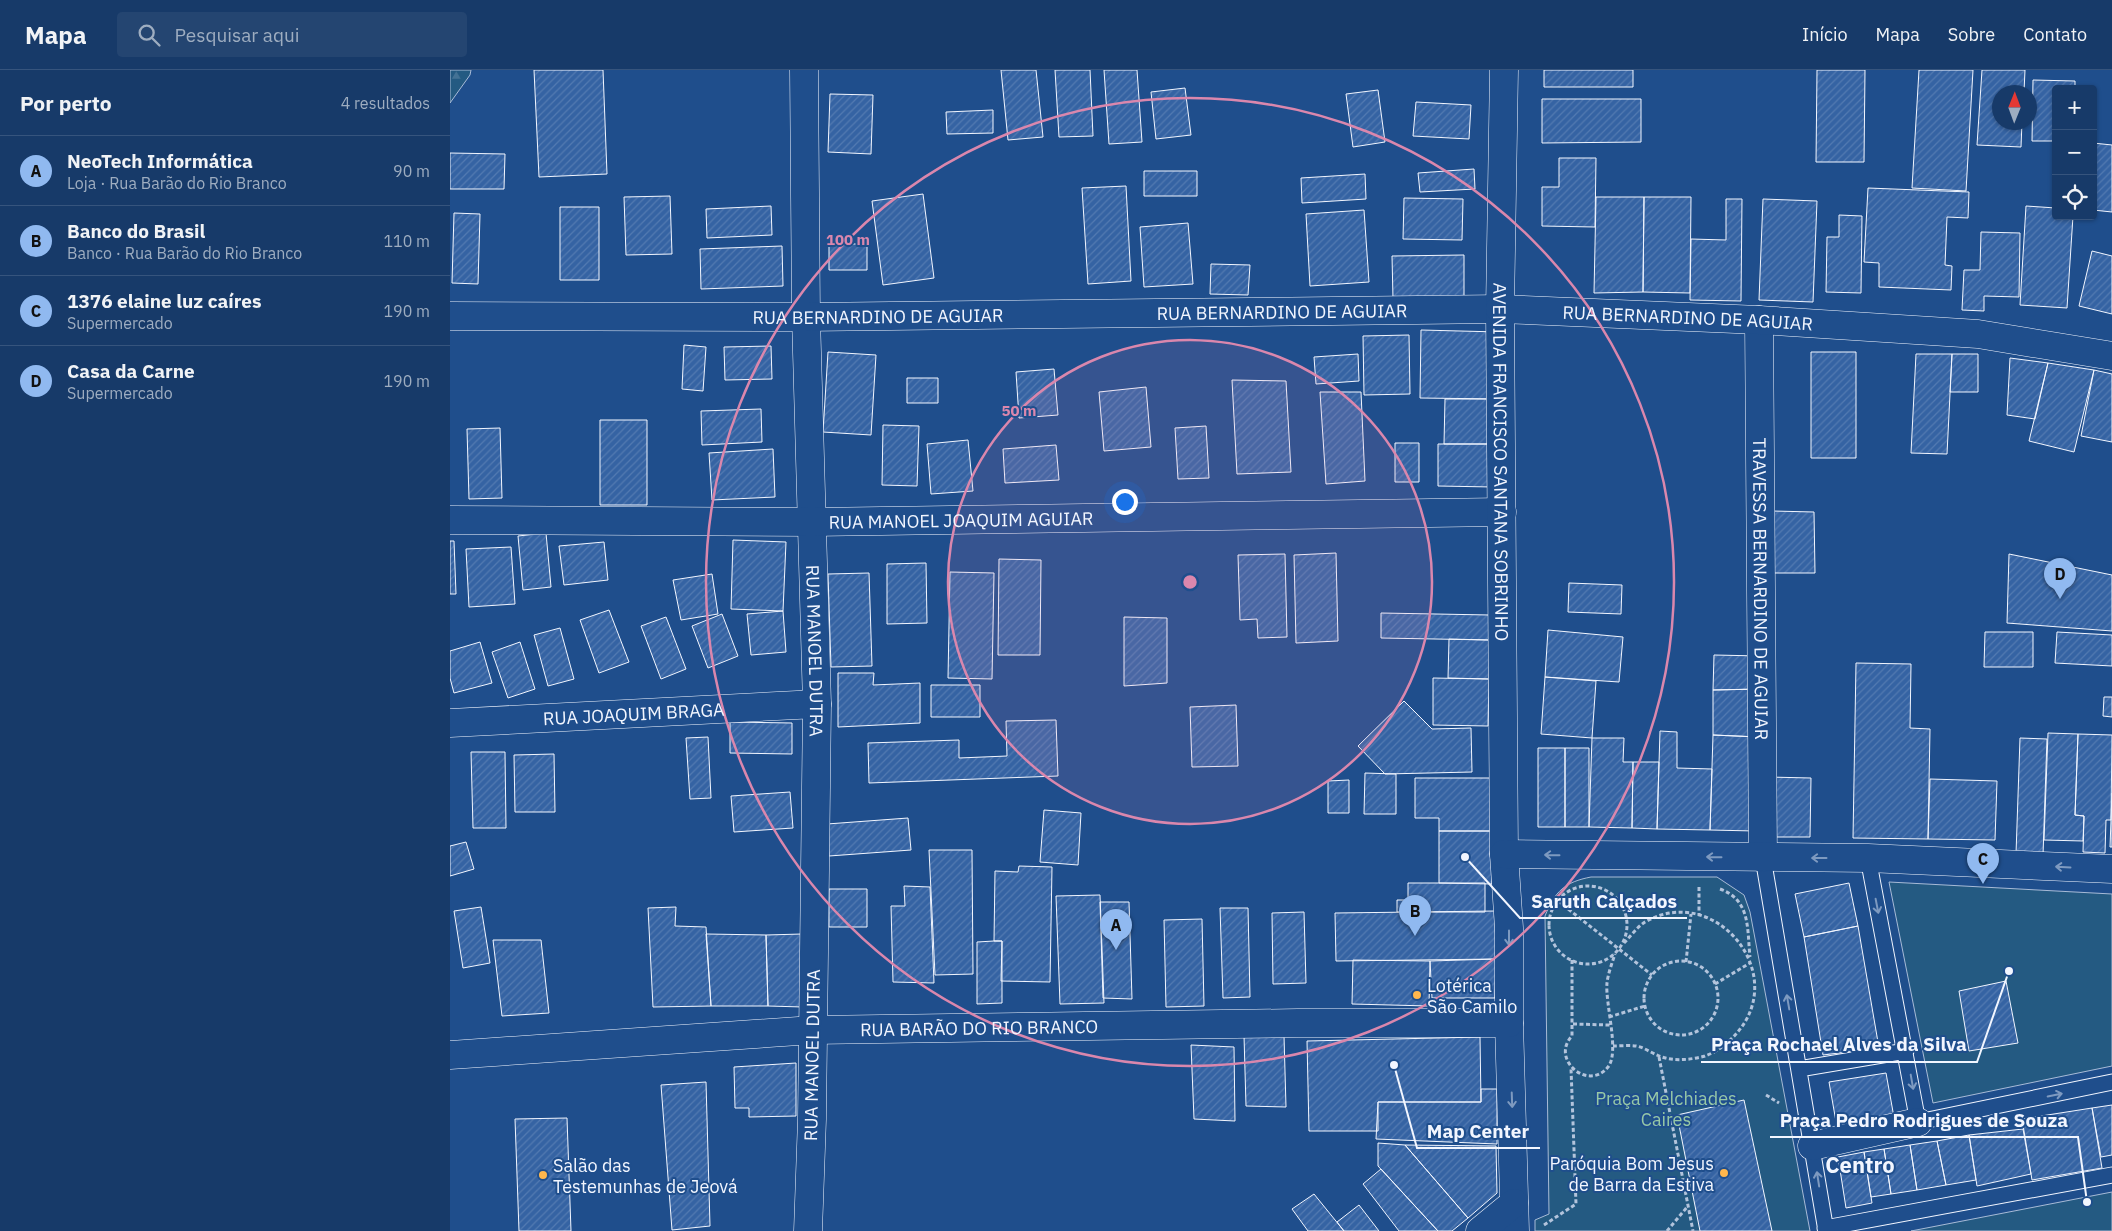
<!DOCTYPE html>
<html lang="pt">
<head>
<meta charset="utf-8">
<style>
	body { margin:0; font-family:"IBM Plex Sans",sans-serif; background:#244571; color:#f1f3f6 }
	.controls { position:absolute; right:15px; top:15px; display:grid; overflow:hidden; border-radius:5px; box-shadow:0 1px 4px #0004 }
	.controls button { width:45px; height:45px; display:grid; place-items:center; padding:0; border:0; border-bottom:1px solid #36547d; background:#173a69; color:#f1f3f6; font:25px sans-serif }
	.compass { position:absolute; left:1542px; top:15px; width:45px; height:45px; border-radius:50%; background:#173a69; box-shadow:0 1px 4px #0004; rotate:1deg }
	.you { position:absolute; left:674px; top:431px; width:18px; height:18px; margin:-12px; border:4px solid #fff; border-radius:50%; background:#1a73e8; box-shadow:0 0 0 8px #1a73e833 }
	.badge { display:grid; place-items:center; width:32px; height:32px; border-radius:50%; background:#90b9f0; color:#111; font-size:16px; font-weight:700 }
	.pin { position:absolute; translate:-50% -41px; filter:drop-shadow(0 1px 2px #0008) }
	.pin::after { content:''; position:absolute; top:26px; width:18px; height:15px; background:inherit; clip-path:polygon(0 0,100% 0,50% 100%) }
	.list { margin:0; padding:0; list-style:none }
	h2 { display:flex; justify-content:space-between; align-items:center; height:65px; margin:0; padding:0 20px; font-size:21px }
	h2 small { font-size:16px; font-weight:400; color:#9eadc0 }
	.list li { display:grid; grid-template-columns:32px 1fr auto; gap:15px; align-items:center; box-sizing:border-box; height:70px; padding:0 20px; border-top:1px solid #36547d }
	.list b { display:block; font-size:19px; white-space:nowrap }
	.list p { margin:0; font-size:16px; white-space:nowrap; color:#9eadc0 }
	.list em { font-size:16px; font-style:normal; color:#9eadc0 }
	.icon { flex:none; width:28px; height:28px; fill:none; stroke:currentColor; stroke-width:2; stroke-linecap:round; stroke-linejoin:round }
	.map { position:relative; flex:none; width:1662px; height:1161px; overflow:hidden }
	header { display:flex; align-items:center; gap:30px; box-sizing:border-box; height:70px; padding:0 25px; background:#173a69; border-bottom:1px solid #36547d }
	header strong { font-size:24px }
	nav { display:flex; gap:28px; margin-inline-start:auto; font-size:18px }
	.search { width:350px; height:45px; background:#244571; display:flex; align-items:center; gap:12px; box-sizing:border-box; padding:0 18px; border-radius:5px; color:#9eadc0; font-size:19px }
	main { display:flex }
	aside { flex:1; background:#173a69 }
	.map>svg:first-child { display:block }
	.forest { fill:url(#forest-firs); stroke:#a8bbd7 }
	.green { fill:#245a82; stroke:#a8bbd7 }
	.building { fill:url(#building-hatch); stroke:#f2f6ff }
	.lines { fill:none; stroke-linecap:round; stroke-linejoin:round }
	.lane-casing { stroke:#f2f6ff; stroke-width:17 }
	.street-casing { stroke:#f2f6ff; stroke-width:29 }
	.secondary-casing { stroke:#f2f6ff; stroke-width:29 }
	.path { stroke:#b3c4dc; stroke-width:3; stroke-dasharray:4 2.5; stroke-linecap:butt }
	.lane { stroke:#1f4e8c; stroke-width:15 }
	.street { stroke:#1f4e8c; stroke-width:28 }
	.secondary { stroke:#1f4e8c; stroke-width:28 }
	.oneway { stroke:#7e9ac0 }
	.ring { fill:none; stroke:#da87ad; stroke-width:2.5 }
	.poi-dot { fill:#ffb74d; stroke:#1f4e8c; stroke-width:2 }
	.labels { text-anchor:middle; dominant-baseline:central; stroke-width:4; stroke-linejoin:round; paint-order:stroke }
	.street-label { font-size:18px; fill:#f2f6ff; stroke:#1f4e8c }
	.poi-label { font-size:18px; fill:#f2f6ff; stroke:#1f4e8c; text-anchor:start }
	.park-label { font-size:18px; fill:#97c8a6; stroke:#1f4e8c }
	.district-label { font-size:22px; font-weight:bold; fill:#f2f6ff; stroke:#1f4e8c }
	.centre { fill:#da87ad; stroke:#1f4e8c; stroke-width:2.5 }
	.ring-label { font-size:15px; text-anchor:middle; font-weight:bold; fill:#da87ad; stroke:#1f4e8c; stroke-width:4; stroke-linejoin:round; paint-order:stroke }
	.leader { fill:none; stroke:#f2f6ff; stroke-width:2 }
	.callout-dot { fill:#f2f6ff; stroke:#1f4e8c; stroke-width:2 }
	.callout-label { font-size:19px; text-anchor:middle; font-weight:bold; fill:#f2f6ff; stroke:#1f4e8c; stroke-width:4; stroke-linejoin:round; paint-order:stroke }
</style>
</head>
<body>
<header>
<strong>Mapa</strong>
<div class="search"><svg class="icon" aria-label="search" viewBox="0 0 24 24"><circle cx="10" cy="10" r="6"/><path d="M15 15l6 6"/></svg>Pesquisar aqui</div>
<nav><a>Início</a><a>Mapa</a><a>Sobre</a><a>Contato</a></nav>
</header>
<main>
<aside>
<h2>Por perto<small>4 resultados</small></h2>
<ul class="list">
<li><span class="badge">A</span><div><b>NeoTech Informática</b><p>Loja · Rua Barão do Rio Branco</p></div><em>90 m</em></li>
<li><span class="badge">B</span><div><b>Banco do Brasil</b><p>Banco · Rua Barão do Rio Branco</p></div><em>110 m</em></li>
<li><span class="badge">C</span><div><b>1376 elaine luz caíres</b><p>Supermercado</p></div><em>190 m</em></li>
<li><span class="badge">D</span><div><b>Casa da Carne</b><p>Supermercado</p></div><em>190 m</em></li>
</ul>
</aside>
<div class="map">
<svg width="1662" height="1161" viewBox="0 0 1662 1161">
	<defs>
		<pattern id="forest-firs" width="22" height="20" patternUnits="userSpaceOnUse" patternTransform="scale(1.25)"><rect width="22" height="20" fill="#245a82"/><path d="M5 1l3.5 6h-7zM16 11l3.5 6h-7z" fill="#447295"/></pattern>
		<pattern id="building-hatch" width="6" height="6" patternUnits="userSpaceOnUse" patternTransform="scale(1.25)"><rect width="6" height="6" fill="#3563a3"/><path d="M-1 1l2-2M0 6l6-6M5 7l2-2" fill="none" stroke="#537ab1"/></pattern>
	</defs>
	<rect width="100%" height="100%" fill="#1f4e8c"/>
	<path class="forest" d="M0,0H21L20,5L0,33Z"/>
	<path class="green" d="M1141,807H1267L1294,825L1300,842L1360,1161H1085V1150L1099,1144L1095,846C1105,821 1115,812 1141,807Z
		M1439,812L1662,824V996L1483,1033Z
		M1662,1122V1161H1461Z"/>
	<path class="building" d="M84,0H153L157,104L89,107Z
		M551,0H586L593,67L558,70Z
		M605,0H640L643,66L609,67Z
		M654,0H687L692,72L659,74Z
		M1094,0H1183V17H1094Z
		M1367,0H1415L1414,92H1366Z
		M1469,0H1523L1516,121L1462,118Z
		M1532,0H1575L1574,22H1550V52H1572L1571,77L1527,75Z
		M1583,10L1625,11V19H1606V71H1582Z
		M735,18L741,65L706,69L701,22Z
		M928,20L935,72L903,77L896,24Z
		M380,24L423,25L421,84L378,82Z
		M1092,29H1191V72L1092,73Z
		M966,32L1021,35L1019,69L963,66Z
		M543,40V63L497,64L496,42Z
		M1643,73L1662,75V142L1643,140Z
		M0,83L55,84L54,119H0Z
		M1109,88H1146L1145,157L1092,156V117H1109Z
		M1024,99L1025,119L970,122L968,103Z
		M694,101H747V126H694Z
		M915,104L916,129L852,133L851,108Z
		M676,116L681,211L638,214L632,118Z
		M1418,118L1519,122L1518,148L1497,147L1495,195L1502,196L1501,220L1429,217V193L1414,192Z
		M473,124L484,208L433,215L422,131Z
		M220,126L222,184L176,185L174,127Z
		M1146,127H1194L1193,222L1144,223Z
		M1194,127H1241L1240,223L1193,222Z
		M954,128L1013,129L1012,170L953,169Z
		M1276,129H1292L1291,231L1240,230L1241,169L1276,170Z
		M1313,129L1367,131L1363,232L1309,230Z
		M321,136L322,165L257,168L256,139Z
		M1576,136L1606,138V146H1623L1617,238L1570,235Z
		M110,137H149V210H110Z
		M914,140L919,212L860,216L856,144Z
		M4,143L30,144L28,214L2,213Z
		M1389,145L1412,146L1411,223L1376,222L1377,167H1389Z
		M738,153L743,214L694,217L690,157Z
		M1531,162L1570,163L1569,227L1534,226V241L1512,240L1514,200H1530Z
		M379,174H417V200H379Z
		M332,176L333,216L251,219L250,179Z
		M1642,181L1662,186V244L1629,236Z
		M1014,185V228L943,229L942,186Z
		M761,194L800,195L798,225L760,224Z
		M971,260L1049,262L1048,329L970,328Z
		M959,265L960,324L914,325L913,266Z
		M234,275L256,277L253,321L232,319Z
		M321,276L322,309L275,310L274,277Z
		M378,282L426,285L421,365L373,362Z
		M1361,282H1406V388H1361Z
		M908,284L909,311L866,314L864,287Z
		M1466,284H1502L1497,384L1461,383Z
		M1502,284H1528V322H1500Z
		M1560,288L1598,293L1585,349L1557,345Z
		M1598,293L1644,300L1624,382L1579,371Z
		M604,299L608,345L569,348L566,302Z
		M1644,300L1662,304V372L1631,366Z
		M457,308H488V333H457Z
		M782,310L836,311L841,402L787,404Z
		M696,317L701,377L654,381L649,322Z
		M870,322H911L915,411L876,414Z
		M995,329H1044L1043,374H994Z
		M311,339L312,372L252,375L251,341Z
		M150,350H197V435H150Z
		M433,355L469,356L467,416L432,415Z
		M756,356L759,408L728,409L725,358Z
		M50,358L52,428L19,429L17,359Z
		M518,370L523,421L481,424L477,374Z
		M945,373H969V412H945Z
		M988,374H1043V417L988,416Z
		M606,375L609,410L555,413L553,379Z
		M323,379L325,427L262,430L259,383Z
		M1322,441L1364,442L1365,503H1322Z
		M96,463L101,517L73,520L68,466Z
		M283,470L336,472L333,541L281,539Z
		M0,471H4L6,524H0Z
		M154,472L158,510L114,515L109,476Z
		M61,477L65,534L19,537L16,479Z
		M886,483L888,571L846,573L844,485Z
		M835,484L837,567L808,568L807,549L790,550L788,485Z
		M1559,484L1662,505V561L1557,553Z
		M549,489L591,490L590,585H548Z
		M476,493L477,553L437,554V494Z
		M500,502L544,503L542,609L498,608Z
		M419,503L422,596L381,597L378,504Z
		M262,504L268,544L231,550L223,510Z
		M1119,513L1172,515L1171,544L1118,542Z
		M159,540L179,592L149,603L130,550Z
		M333,541L336,582L301,585L297,544Z
		M931,543L1040,545L1039,570L931,568Z
		M272,544L288,586L258,598L242,556Z
		M216,547L236,599L211,609L191,556Z
		M674,547L717,548V613L674,616Z
		M110,558L124,609L98,616L84,565Z
		M1098,560L1173,567L1169,612L1095,607Z
		M1535,562H1583V597H1534Z
		M1607,562L1662,565V596L1605,593Z
		M999,569L1039,570V609L998,608Z
		M30,572L42,613L4,623L0,608V581Z
		M70,572L85,619L58,628L42,582Z
		M1264,585L1310,586V619L1263,620Z
		M1406,593L1461,594L1460,658L1480,659L1478,769L1403,768Z
		M388,603H424L423,615L470,613V653L388,657Z
		M1095,607L1146,611L1142,668L1091,664Z
		M983,608L1039,609L1038,656L983,655Z
		M481,615H530V647H481Z
		M1310,619L1309,667L1263,665V620Z
		M1654,627H1662V647L1653,646Z
		M954,631L982,659L1021,658L1022,702L935,704L908,676Z
		M786,635L788,696L742,697L740,637Z
		M606,650L608,706L419,713L418,673L509,670V688L557,686L556,651Z
		M280,652L342,653V684L280,683Z
		M1210,661L1227,662V698L1262,699L1260,760L1207,759Z
		M1598,663L1628,664L1625,745L1634,746L1633,771L1594,770Z
		M1628,664L1662,665L1661,750H1656L1655,783L1633,782L1634,746L1625,745Z
		M1263,665L1309,667L1305,761L1260,760Z
		M258,667L261,728L240,729L236,668Z
		M1142,668H1174L1173,692H1183L1182,758L1139,757Z
		M1570,668L1597,669L1593,785L1566,784Z
		M1088,678H1115V757H1088Z
		M1115,678H1139V757H1115Z
		M21,682H55L56,758H23Z
		M104,684L105,742H65L64,685Z
		M1183,692H1209L1207,759L1182,758Z
		M915,703L946,704V744H914Z
		M1317,707L1361,708L1360,767H1315Z
		M965,708H1041V761H989V748H965Z
		M1480,709L1547,711L1545,770L1478,769Z
		M899,710V743H878V711Z
		M340,722L343,758L284,762L281,726Z
		M1662,723V777H1660Z
		M594,740L631,743L628,795L590,792Z
		M458,748L461,780L379,786L377,754Z
		M989,761H1041L1042,814L989,813Z
		M16,772L24,799L0,806V776Z
		M479,780H522L523,904L485,905Z
		M569,796L602,797L600,912L551,911L552,871H544L545,801L568,802Z
		M958,813H1035V842H947V830H958Z
		M1399,813L1408,856L1354,867L1345,824Z
		M454,816L480,817L484,913L443,912L441,836H455Z
		M379,819H417V857H379Z
		M650,825L654,933L610,934L606,826Z
		M650,832H679L682,929L653,928Z
		M31,837L40,893L13,898L4,841Z
		M226,837L225,856L256,857L261,936L203,937L198,838Z
		M770,838H798L800,927L773,928Z
		M1045,841L1046,889L886,891L885,843Z
		M854,842L856,913L823,914L822,843Z
		M752,849L754,936L716,937L714,850Z
		M1408,856L1429,978L1373,985L1354,867Z
		M256,864L316,865L318,936H261Z
		M352,864L353,937L318,936L316,865Z
		M43,870H91L99,943L52,946Z
		M544,871H552V933L527,934V872Z
		M1046,889L1045,928H982L980,891Z
		M903,890L980,891L979,936L902,934Z
		M1556,911L1568,973L1519,981L1509,921Z
		M794,966H834L836,1037L796,1036Z
		M1030,967L1031,1032H928V1061H859L857,971Z
		M741,975L784,977L785,1051L744,1049Z
		M346,993V1046L299,1047V1038H285L284,997Z
		M1436,1003L1445,1053L1388,1063L1379,1012Z
		M256,1012L260,1156L222,1160L211,1015Z
		M1031,1019H1047V1074L926,1069L928,1032H1031Z
		M1294,1030L1322,1161H1250L1227,1045Z
		M1662,1035V1085L1651,1087L1642,1038Z
		M1642,1038L1652,1098L1582,1110L1572,1049Z
		M117,1048L121,1161H69L65,1049Z
		M1573,1059L1581,1104L1527,1116L1519,1065Z
		M1519,1065L1526,1110L1496,1115L1487,1071Z
		M1487,1071L1496,1115L1467,1120L1460,1075Z
		M928,1073L955,1075L1018,1148L1002,1161H988L928,1096Z
		M955,1075L1046,1076L1047,1123L1018,1148Z
		M1460,1075L1467,1120L1441,1124L1434,1079Z
		M1434,1079L1441,1124L1421,1127L1414,1082Z
		M1414,1082L1422,1133L1396,1138L1388,1087Z
		M931,1099L988,1161H949L913,1114Z
		M864,1124L894,1161H858L842,1139Z
		M909,1135L929,1161H894L887,1152Z"/>
	<g class="lines">
		<defs>
			<path id="lane" d="M1313,788L1376,1161
				M1418,788L1468,1052L1662,1012
				M1349,999L1456,981
				M1375,1158L1662,1105"/>
			<g id="street">
				<path id="s1" d="M354,0L356,247L367,634L362,1049L358,1161"/>
				<path id="s2" d="M0,246L356,247L1050,239"/>
				<path id="s3" d="M1309,250L1313,788"/>
				<path id="s4" d="M0,450L363,452L1052,442"/>
				<path id="s5" d="M0,653L367,634"/>
				<path d="M1362,1076L1468,1052"/>
			</g>
			<g id="secondary">
				<path id="s6" d="M1054,0L1050,239L1054,784L1059,858V953L1065,1161"/>
				<path id="s7" d="M1050,239L1309,250L1528,264L1662,286"/>
				<path d="M1054,784L1418,788L1662,799"/>
				<path id="s8" d="M0,985L363,960L848,953H1059"/>
				<path d="M1030,1161L1064,1133"/>
			</g>
		</defs>
		<use href="#lane" class="lane-casing"/>
		<use href="#street" class="street-casing"/>
		<use href="#secondary" class="secondary-casing"/>
		<path class="path" d="M1099 855a39 39 0 1 1 78 0a39 39 0 1 1-78 0Z
			M1249,817V846
			M1270,819C1301,830 1297,859 1300,887
			M1108,831L1202,905
			M1122,890V966C1100,989 1138,1022 1158,997C1170,982 1155,934 1157,913C1158,904 1162,893 1165,884
			M1194 928a37 37 0 1 1 74 0a37 37 0 1 1-74 0Z
			M1236,892L1241,844
			M1265,914L1300,893
			M1159,947L1195,936
			M1123,954L1160,955
			M1163,976C1170,976 1179,975 1186,976C1193,977 1200,982 1207,985C1221,992 1240,990 1255,986C1267,982 1278,973 1286,964C1341,903 1264,812 1195,852C1187,857 1180,867 1173,874
			M1209,987L1243,1161
			M1316,1025L1329,1033
			M1094,1155L1126,1134L1121,998
			M1217,1161L1238,1136"/>
		<use href="#lane" class="lane"/>
		<use href="#street" class="street"/>
		<use href="#secondary" class="secondary"/>
	</g>
	<defs><path id="oneway-shaft" d="M-6 0H5M1.5-3L5.5 0L1.5 3" fill="none" stroke-width="1.6" stroke-linecap="round" stroke-linejoin="round" transform="scale(1.25)"/></defs>
	<g class="oneway">
		<use href="#oneway-shaft" transform="translate(1102 785) rotate(-179)"/>
		<use href="#oneway-shaft" transform="translate(1264 787) rotate(-179)"/>
		<use href="#oneway-shaft" transform="translate(1369 788) rotate(-180)"/>
		<use href="#oneway-shaft" transform="translate(1613 797) rotate(-177)"/>
		<use href="#oneway-shaft" transform="translate(1427 836) rotate(79)"/>
		<use href="#oneway-shaft" transform="translate(1059 868) rotate(90)"/>
		<use href="#oneway-shaft" transform="translate(1338 932) rotate(-100)"/>
		<use href="#oneway-shaft" transform="translate(1462 1012) rotate(80)"/>
		<use href="#oneway-shaft" transform="translate(1605 1025) rotate(-12)"/>
		<use href="#oneway-shaft" transform="translate(1062 1030) rotate(88)"/>
		<use href="#oneway-shaft" transform="translate(1368 1109) rotate(-99)"/>
	</g>
	<circle cx="740" cy="512" r="242" fill="#da87ad" fill-opacity=".12"/>
	<g class="ring">
		<circle cx="740" cy="512" r="242"/>
		<circle cx="740" cy="512" r="484"/>
	</g>
	<g class="poi-dot">
		<circle cx="967" cy="925" r="5"/>
		<circle cx="1274" cy="1103" r="5"/>
		<circle cx="93" cy="1105" r="5"/>
	</g>
	<g class="labels">
		<g class="street-label">
			<text stroke="none"><textPath href="#s2" startOffset="832">RUA BERNARDINO DE AGUIAR</textPath></text>
			<text stroke="none"><textPath href="#s2" startOffset="428">RUA BERNARDINO DE AGUIAR</textPath></text>
			<text stroke="none"><textPath href="#s7" startOffset="188">RUA BERNARDINO DE AGUIAR</textPath></text>
			<text stroke="none"><textPath href="#s6" startOffset="392">AVENIDA FRANCISCO SANTANA SOBRINHO</textPath></text>
			<text stroke="none"><textPath href="#s4" startOffset="511">RUA MANOEL JOAQUIM AGUIAR</textPath></text>
			<text stroke="none"><textPath href="#s3" startOffset="269">TRAVESSA BERNARDINO DE AGUIAR</textPath></text>
			<text stroke="none"><textPath href="#s1" startOffset="581">RUA MANOEL DUTRA</textPath></text>
			<text stroke="none"><textPath href="#s5" startOffset="184">RUA JOAQUIM BRAGA</textPath></text>
			<text stroke="none"><textPath href="#s8" startOffset="530">RUA BARÃO DO RIO BRANCO</textPath></text>
			<text transform="translate(362 985) rotate(-89)">RUA MANOEL DUTRA</text>
		</g>
		<g class="poi-label">
			<text x="977" y="915">Lotérica<tspan x="977" dy="21">São Camilo</tspan></text>
			<text x="1264" y="1093" text-anchor="end">Paróquia Bom Jesus<tspan x="1264" dy="21">de Barra da Estiva</tspan></text>
			<text x="103" y="1095">Salão das<tspan x="103" dy="21">Testemunhas de Jeová</tspan></text>
		</g>
		<g class="park-label">
			<text x="1216" y="1028">Praça Melchiades<tspan x="1216" dy="21">Caires</tspan></text>
		</g>
		<g class="district-label">
			<text x="1410" y="1094">Centro</text>
		</g>
	</g>
	<circle cx="740" cy="512" r="8" class="centre"/>
	<g class="ring-label">
		<text x="398" y="175">100 m</text>
		<text x="569" y="346">50 m</text>
	</g>
	<path class="leader" d="M1015 787L1070 848H1237M1559 901L1527 992H1251M1637 1132L1628 1067H1320M944 995L967 1078H1090"/>
	<g class="callout-dot">
		<circle cx="1015" cy="787" r="5"/>
		<circle cx="1559" cy="901" r="5"/>
		<circle cx="1637" cy="1132" r="5"/>
		<circle cx="944" cy="995" r="5"/>
	</g>
	<g class="callout-label">
		<text x="1154" y="838">Saruth Calçados</text>
		<text x="1389" y="981">Praça Rochael Alves da Silva</text>
		<text x="1474" y="1057">Praça Pedro Rodrigues de Souza</text>
		<text x="1028" y="1068">Map Center</text>
	</g>
</svg>
<div class="controls">
<button>+</button>
<button>−</button>
<button><svg class="icon" aria-label="locate" viewBox="0 0 24 24"><circle cx="12" cy="12" r="6"/><path d="M12 2v4M12 18v4M2 12h4M18 12h4"/></svg></button>
</div>
<svg class="compass" viewBox="-18 -18 36 36"><path d="M0-13l5 13h-10z" fill="#e53935"/><path d="M0 13l5-13h-10z" fill="#9eadc0"/></svg>
<div class="you"></div>
<div class="pin badge" style="left:666px;top:880px">A</div>
<div class="pin badge" style="left:965px;top:866px">B</div>
<div class="pin badge" style="left:1533px;top:814px">C</div>
<div class="pin badge" style="left:1610px;top:529px">D</div>
</div>
</main>
</body>
</html>
